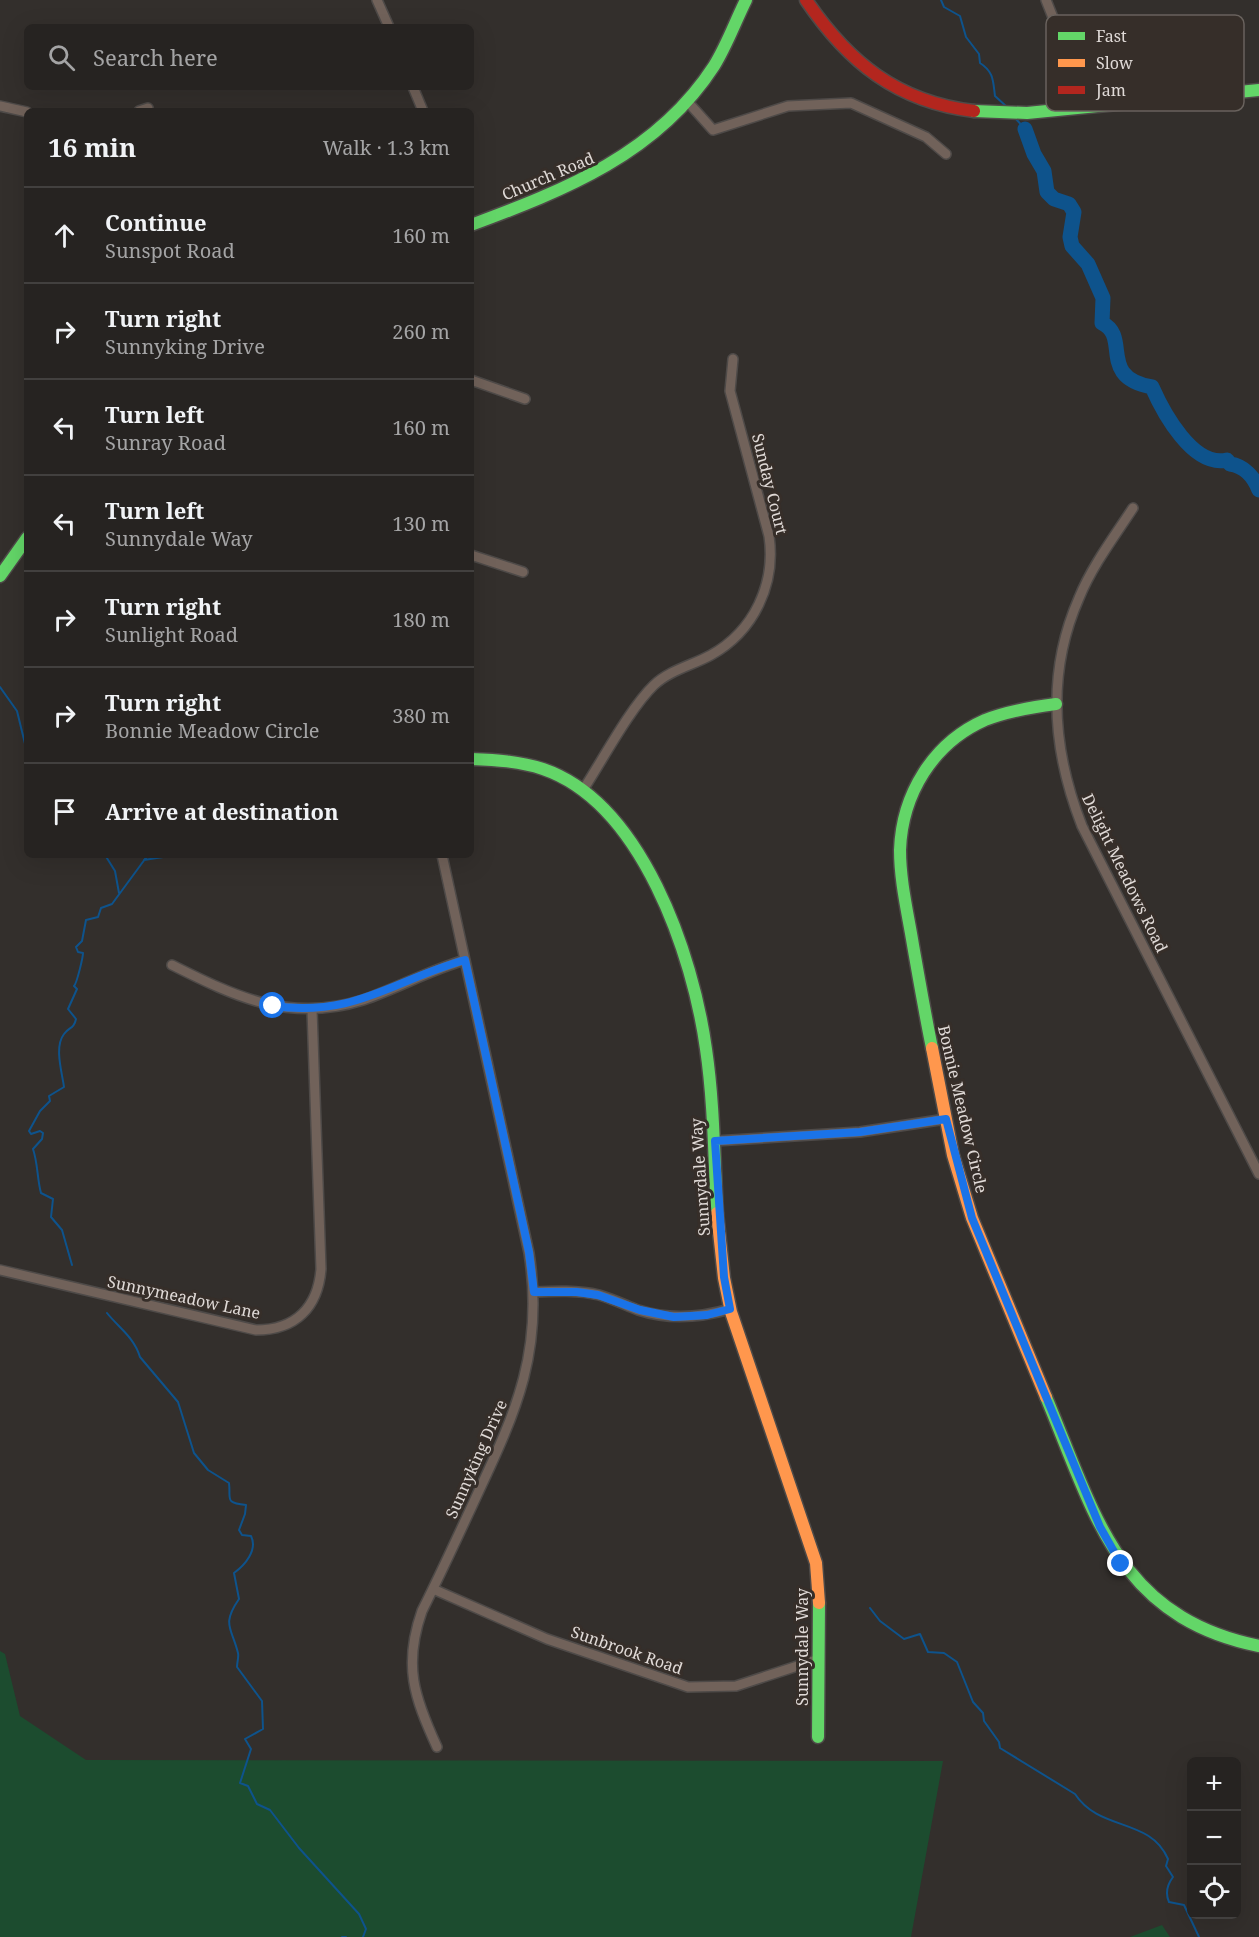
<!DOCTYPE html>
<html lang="en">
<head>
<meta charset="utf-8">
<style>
	body { margin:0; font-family:"Noto Serif",serif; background:#322f2e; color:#f1f3f6 }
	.controls { position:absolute; right:18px; bottom:18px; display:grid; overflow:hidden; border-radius:9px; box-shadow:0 6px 24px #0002 }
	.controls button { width:54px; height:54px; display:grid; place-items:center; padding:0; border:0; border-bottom:2px solid #42403f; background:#262321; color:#f1f3f6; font:30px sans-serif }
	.stop { position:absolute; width:18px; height:18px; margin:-14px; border:4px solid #1a73e8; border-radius:50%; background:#fff }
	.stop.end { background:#1a73e8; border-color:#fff; box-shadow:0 2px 6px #0008 }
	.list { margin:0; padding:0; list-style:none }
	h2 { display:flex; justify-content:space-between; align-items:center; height:78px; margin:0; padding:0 24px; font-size:26px }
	h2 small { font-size:20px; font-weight:400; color:#a4a4a5 }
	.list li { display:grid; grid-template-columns:39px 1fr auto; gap:18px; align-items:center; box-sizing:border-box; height:96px; padding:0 24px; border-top:2px solid #42403f }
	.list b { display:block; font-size:22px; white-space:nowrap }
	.list p { margin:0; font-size:20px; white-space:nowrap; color:#a4a4a5 }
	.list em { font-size:20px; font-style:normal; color:#a4a4a5 }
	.icon { flex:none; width:33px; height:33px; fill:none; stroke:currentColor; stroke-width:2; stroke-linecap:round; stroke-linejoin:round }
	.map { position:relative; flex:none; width:1259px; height:1937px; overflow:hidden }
	.search { position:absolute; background:#262321; box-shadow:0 6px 24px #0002; left:24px; top:24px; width:450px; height:66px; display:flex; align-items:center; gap:15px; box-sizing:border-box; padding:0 21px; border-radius:9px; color:#a4a4a5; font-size:22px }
	.panel { position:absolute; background:#262321; box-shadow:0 6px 24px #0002; left:24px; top:108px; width:450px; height:750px; border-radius:9px }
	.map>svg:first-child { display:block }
	.green { fill:#1c4c2f }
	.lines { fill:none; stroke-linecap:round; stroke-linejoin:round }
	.stream { stroke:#0e538c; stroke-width:2 }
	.river { stroke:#0e538c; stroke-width:15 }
	.street-casing { stroke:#4e4a48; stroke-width:12 }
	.fast-casing { stroke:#4e4a48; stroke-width:15 }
	.slow-casing { stroke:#4e4a48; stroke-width:15 }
	.jam-casing { stroke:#4e4a48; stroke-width:15 }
	.street { stroke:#71625a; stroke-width:9 }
	.fast { stroke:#63d668; stroke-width:12 }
	.slow { stroke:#ff974d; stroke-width:12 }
	.jam { stroke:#b3261e; stroke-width:12 }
	.route { stroke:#1a73e8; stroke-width:8 }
	.labels { text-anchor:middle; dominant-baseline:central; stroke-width:6; stroke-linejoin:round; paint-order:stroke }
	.street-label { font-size:16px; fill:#e0dad7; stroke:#362e29 }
	.key { fill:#362e29; stroke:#69625d; stroke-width:1.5 }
	.key-label { font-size:16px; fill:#e0dad7 }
</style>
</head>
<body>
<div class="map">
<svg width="1259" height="1937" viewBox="0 0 1259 1937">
	<rect width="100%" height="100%" fill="#332f2c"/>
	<path class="green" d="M0,1651L5,1654L20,1716L86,1760L943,1761L911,1937H0Z
		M1162,1925L1170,1937H1130Z"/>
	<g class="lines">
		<path class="stream" d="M941,0L944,7L960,16L966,37L979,54L980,63C994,72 993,81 995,96L1007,107
			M1016,119L1025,129
			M0,687L17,711L27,752
			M105,855L115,871L119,893
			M144,860L176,855
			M72,1265L62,1230L51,1217L53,1199L41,1193C37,1178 38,1164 33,1149L42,1139L43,1133L40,1131L31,1134L29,1131L40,1111L50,1101L49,1096L64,1087C62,1072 54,1047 64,1034C69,1027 74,1029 76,1019L68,1009L77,989L74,986C77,983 83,957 83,953L78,952L76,947L82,941L86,920L98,917L101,908L112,904L148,855
			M107,1313C119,1328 134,1337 140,1357L178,1402L194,1453L208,1470L229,1483C231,1499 224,1503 246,1505L245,1514L239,1530L242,1535L251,1536C258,1550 245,1565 234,1573L239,1599C221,1625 232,1628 238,1653C239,1657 237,1662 237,1667L262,1701L263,1729L245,1739L251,1749L240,1783L248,1786L257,1804L270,1810L299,1848L359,1914L366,1929L363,1937
			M870,1608L880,1621L904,1639L920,1634L928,1652L944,1653L957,1662L973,1702L983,1713L984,1721L999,1742L1000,1748L1075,1794C1100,1832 1150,1817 1168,1859L1166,1866L1173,1877C1167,1885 1165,1893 1169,1902L1184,1905L1199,1937
			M342,1937H346"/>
		<path class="river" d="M1025,129L1034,154L1044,171L1047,192L1054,199L1069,204L1074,212L1070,237L1072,246L1088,264L1103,298L1102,323C1131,337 1097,377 1152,387C1163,412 1193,468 1227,460L1230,464C1244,466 1254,477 1259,490"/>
		<defs>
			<path id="street" d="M377,0L389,27
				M1046,0L1075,73L1083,108
				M413,87L423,111
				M687,101L713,130L788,106L851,103L926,137L946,154
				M0,106L27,112
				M139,111L148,108
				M471,380L525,399
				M1133,508C1114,537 1092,566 1079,598C1046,673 1053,752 1082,826L1259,1174
				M471,555L523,572
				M583,790C602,761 630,708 654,685C670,670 693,665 711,655C754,631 776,584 769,536L730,391L733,359
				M172,965C236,997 290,1023 363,1000C398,988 430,970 465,960
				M715,1141L860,1132L946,1119
				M0,1270L256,1330C296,1330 318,1307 321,1269L312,1010
				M534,1292C555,1291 578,1290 599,1295C613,1299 625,1305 638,1310C669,1320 699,1318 730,1309
				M433,1589L547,1639L688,1687L736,1686L819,1659
				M437,1747C414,1697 403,1665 422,1611C441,1573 459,1534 477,1495C517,1410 544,1349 529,1253L442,855"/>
			<path id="fast" d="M974,111L1027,113L1259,90
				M471,225C565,190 657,154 714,66C727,45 735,22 746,0
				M0,576L27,538
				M471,759C495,760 519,761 543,769C642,803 693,955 706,1049C714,1103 714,1158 717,1213
				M932,1048C925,1014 919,979 913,945C908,914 900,882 900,850C902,794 933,743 985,720C1008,711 1032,707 1056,704
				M1046,1397C1095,1514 1117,1617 1259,1646
				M818,1737L819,1603"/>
			<path id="slow" d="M932,1048L953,1155L972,1218L1046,1397
				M717,1213L724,1278L731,1312L816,1563L819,1603"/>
			<path id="jam" d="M806,0C848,62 897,102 974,111"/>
		</defs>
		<use href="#street" class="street-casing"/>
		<use href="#fast" class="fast-casing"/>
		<use href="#slow" class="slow-casing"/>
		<use href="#jam" class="jam-casing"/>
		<use href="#street" class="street"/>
		<use href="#fast" class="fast"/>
		<use href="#slow" class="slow"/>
		<use href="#jam" class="jam"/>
	</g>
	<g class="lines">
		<path class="route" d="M273,1006C356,1017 391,981 465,960L529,1252L534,1292H577L598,1295L640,1310L674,1317L707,1315L730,1309L724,1277L715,1141L860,1132L946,1119L972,1218L1100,1527L1121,1564"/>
	</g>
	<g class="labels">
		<g class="street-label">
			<text transform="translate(548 176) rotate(-23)">Church Road</text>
			<text transform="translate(770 484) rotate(76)">Sunday Court</text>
			<text transform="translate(1125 873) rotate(64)">Delight Meadows Road</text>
			<text transform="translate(963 1109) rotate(77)">Bonnie Meadow Circle</text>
			<text transform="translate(700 1177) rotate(-94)">Sunnydale Way</text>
			<text transform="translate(184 1297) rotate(12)">Sunnymeadow Lane</text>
			<text transform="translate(476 1459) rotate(-66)">Sunnyking Drive</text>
			<text transform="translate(802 1647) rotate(-90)">Sunnydale Way</text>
			<text transform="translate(627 1650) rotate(19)">Sunbrook Road</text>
		</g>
	</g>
	<rect x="1046" y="15" width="198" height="96" rx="9" class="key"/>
	<rect x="1058" y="32" width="27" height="8" fill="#63d668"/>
	<rect x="1058" y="59" width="27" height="8" fill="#ff974d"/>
	<rect x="1058" y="86" width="27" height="8" fill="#b3261e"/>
	<g class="key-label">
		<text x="1096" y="42">Fast</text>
		<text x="1096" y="69">Slow</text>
		<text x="1096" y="96">Jam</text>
	</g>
</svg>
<div class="controls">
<button>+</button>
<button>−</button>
<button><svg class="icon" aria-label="locate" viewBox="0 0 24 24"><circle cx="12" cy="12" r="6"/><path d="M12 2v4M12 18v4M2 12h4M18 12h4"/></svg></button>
</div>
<div class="stop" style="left:273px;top:1006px"></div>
<div class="stop end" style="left:1121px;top:1564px"></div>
<div class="search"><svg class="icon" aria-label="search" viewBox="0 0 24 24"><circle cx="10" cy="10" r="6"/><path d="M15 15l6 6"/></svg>Search here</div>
<section class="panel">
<h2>16 min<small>Walk · 1.3 km</small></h2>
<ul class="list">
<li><svg class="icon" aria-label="ahead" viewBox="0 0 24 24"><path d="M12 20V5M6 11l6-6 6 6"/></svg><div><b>Continue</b><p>Sunspot Road</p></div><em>160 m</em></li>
<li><svg class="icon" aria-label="right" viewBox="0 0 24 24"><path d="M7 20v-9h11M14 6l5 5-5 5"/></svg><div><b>Turn right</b><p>Sunnyking Drive</p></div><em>260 m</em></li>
<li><svg class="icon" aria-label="left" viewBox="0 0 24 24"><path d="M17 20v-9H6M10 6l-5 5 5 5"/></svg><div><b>Turn left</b><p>Sunray Road</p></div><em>160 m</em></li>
<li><svg class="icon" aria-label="left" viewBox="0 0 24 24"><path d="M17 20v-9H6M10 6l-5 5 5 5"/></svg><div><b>Turn left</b><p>Sunnydale Way</p></div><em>130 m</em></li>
<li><svg class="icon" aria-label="right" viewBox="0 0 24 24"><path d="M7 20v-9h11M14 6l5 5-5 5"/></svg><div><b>Turn right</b><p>Sunlight Road</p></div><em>180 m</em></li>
<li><svg class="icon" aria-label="right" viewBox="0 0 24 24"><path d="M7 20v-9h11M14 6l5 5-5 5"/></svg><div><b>Turn right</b><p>Bonnie Meadow Circle</p></div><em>380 m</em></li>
<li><svg class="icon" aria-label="arrive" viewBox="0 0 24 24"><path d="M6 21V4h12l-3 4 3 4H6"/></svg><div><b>Arrive at destination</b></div></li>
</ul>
</section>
</div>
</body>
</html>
